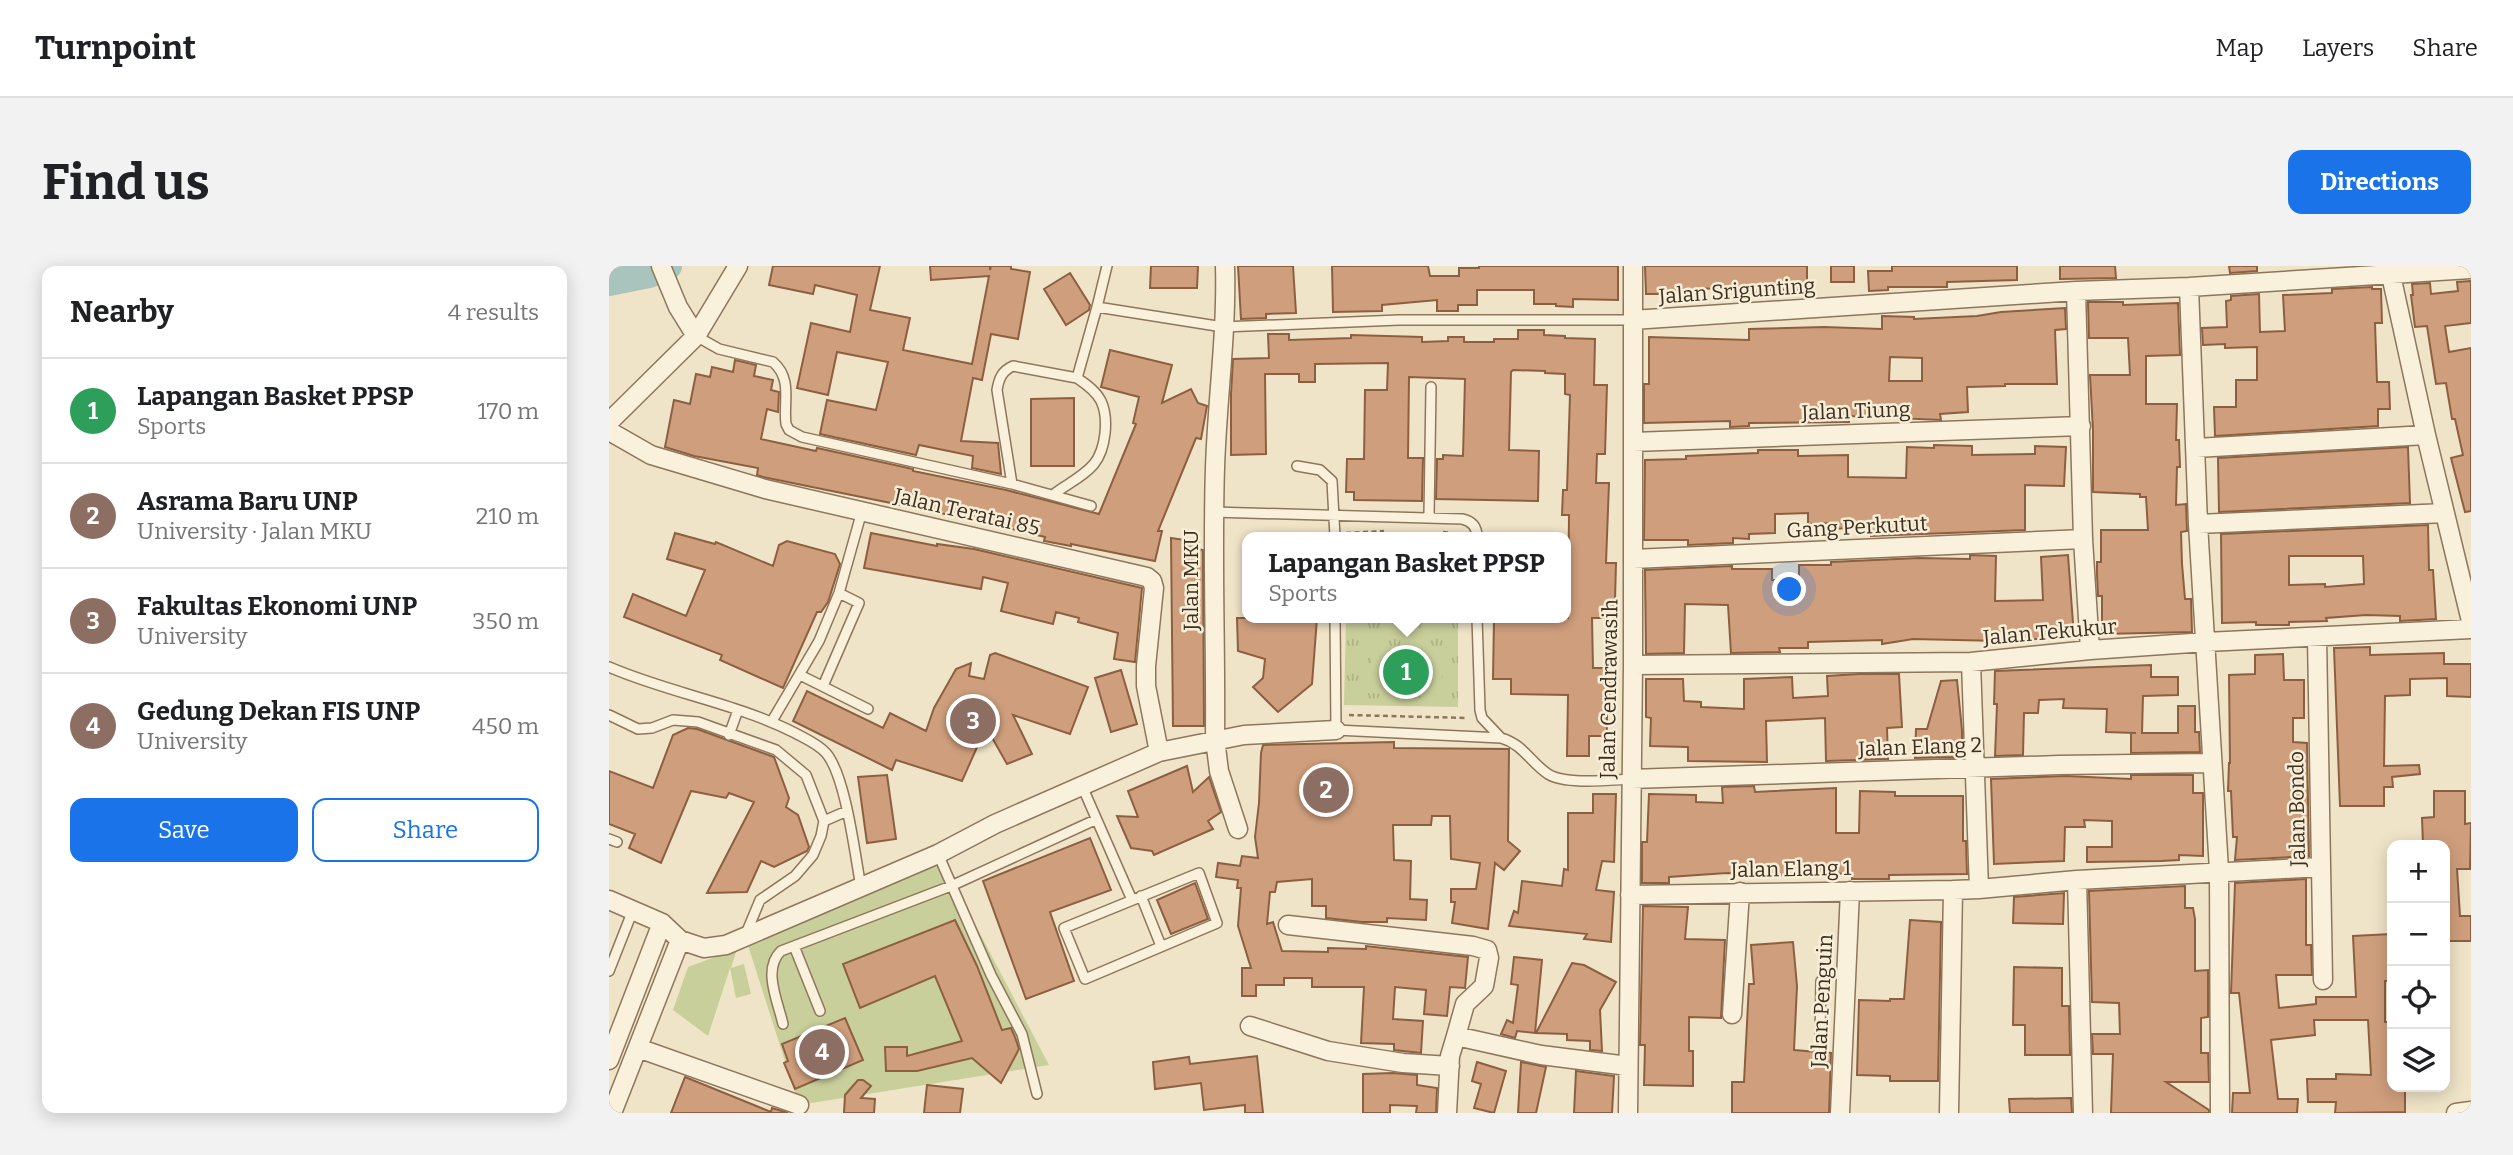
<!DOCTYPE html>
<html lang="en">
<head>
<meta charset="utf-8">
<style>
	body { margin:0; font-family:Bitter,serif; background:#f2f2f2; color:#202124 }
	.controls { position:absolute; right:21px; bottom:21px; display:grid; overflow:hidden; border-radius:14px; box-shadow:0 4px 18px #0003 }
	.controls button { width:63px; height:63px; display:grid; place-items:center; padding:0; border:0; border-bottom:2px solid #e0e0e0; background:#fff; color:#202124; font:35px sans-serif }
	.you { position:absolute; left:1181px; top:324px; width:24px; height:24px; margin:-18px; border:5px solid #fff; border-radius:50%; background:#1a73e8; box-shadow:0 0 0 10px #1a73e833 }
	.badge { display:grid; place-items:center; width:46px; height:46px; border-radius:50%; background:#1a73e8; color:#fff; font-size:23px; font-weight:700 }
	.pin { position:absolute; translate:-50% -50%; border:4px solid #fff; box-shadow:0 2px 7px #0006 }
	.popup { position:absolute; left:633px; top:266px; width:329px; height:91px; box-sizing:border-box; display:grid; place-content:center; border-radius:14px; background:#fff; filter:drop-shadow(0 2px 5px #0005); font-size:23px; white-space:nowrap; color:#757577 }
	.popup b { font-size:26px; color:#202124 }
	.popup::after { content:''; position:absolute; left:50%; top:100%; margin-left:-14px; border:14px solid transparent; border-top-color:#fff }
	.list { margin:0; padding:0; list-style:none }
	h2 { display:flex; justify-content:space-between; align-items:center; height:91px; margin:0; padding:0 28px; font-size:30px }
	h2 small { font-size:23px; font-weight:400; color:#757577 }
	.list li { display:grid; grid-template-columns:46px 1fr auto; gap:21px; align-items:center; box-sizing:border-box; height:105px; padding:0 28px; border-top:2px solid #e0e0e0 }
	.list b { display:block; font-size:26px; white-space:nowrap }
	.list p { margin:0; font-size:23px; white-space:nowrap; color:#757577 }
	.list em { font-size:23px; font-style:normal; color:#757577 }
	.actions { display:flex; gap:14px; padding:21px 28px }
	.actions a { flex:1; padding:16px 0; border:2px solid #1a73e8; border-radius:14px; text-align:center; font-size:24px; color:#1a73e8 }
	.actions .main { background:#1a73e8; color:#fff }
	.icon { flex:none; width:38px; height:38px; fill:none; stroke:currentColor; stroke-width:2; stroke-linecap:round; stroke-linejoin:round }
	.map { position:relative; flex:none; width:1862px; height:847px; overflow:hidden; border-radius:14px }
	header { display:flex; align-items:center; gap:42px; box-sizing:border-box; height:98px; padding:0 35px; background:#fff; border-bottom:2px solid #e0e0e0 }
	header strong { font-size:33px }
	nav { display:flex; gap:38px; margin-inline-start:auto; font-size:24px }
	.intro { display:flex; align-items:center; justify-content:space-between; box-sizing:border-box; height:168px; padding:0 42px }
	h1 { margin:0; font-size:49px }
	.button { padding:18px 32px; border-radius:14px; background:#1a73e8; color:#fff; font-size:24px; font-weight:700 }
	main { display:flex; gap:42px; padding:0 42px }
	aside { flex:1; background:#fff; border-radius:14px; box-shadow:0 4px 18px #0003 }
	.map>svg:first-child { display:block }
	.grass { fill:url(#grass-tufts) }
	.park { fill:#c9cf9b }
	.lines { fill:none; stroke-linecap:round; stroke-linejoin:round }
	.river { stroke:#a9c4bc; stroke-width:28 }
	.building { fill:#cf9f7d; stroke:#8d5f41; stroke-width:2; fill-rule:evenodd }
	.service-casing { stroke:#8d765c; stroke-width:12 }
	.minor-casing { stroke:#8d765c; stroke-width:21 }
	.path { stroke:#8d765c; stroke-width:2.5; stroke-dasharray:5 3.5; stroke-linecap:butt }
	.service { stroke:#faf1dc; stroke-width:9 }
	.minor { stroke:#faf1dc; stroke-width:18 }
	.labels { text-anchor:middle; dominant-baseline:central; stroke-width:5; stroke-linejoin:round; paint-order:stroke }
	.street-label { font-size:21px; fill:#3d2e20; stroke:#f7eed8 }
</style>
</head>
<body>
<header>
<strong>Turnpoint</strong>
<nav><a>Map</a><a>Layers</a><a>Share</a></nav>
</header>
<div class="intro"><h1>Find us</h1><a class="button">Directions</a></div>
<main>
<aside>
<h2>Nearby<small>4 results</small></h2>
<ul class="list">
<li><span class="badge" style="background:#2e9e5b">1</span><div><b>Lapangan Basket PPSP</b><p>Sports</p></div><em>170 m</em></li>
<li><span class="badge" style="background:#8d6e63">2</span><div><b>Asrama Baru UNP</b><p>University · Jalan MKU</p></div><em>210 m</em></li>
<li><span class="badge" style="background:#8d6e63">3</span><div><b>Fakultas Ekonomi UNP</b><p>University</p></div><em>350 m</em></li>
<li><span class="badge" style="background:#8d6e63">4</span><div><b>Gedung Dekan FIS UNP</b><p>University</p></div><em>450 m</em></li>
</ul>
<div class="actions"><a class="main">Save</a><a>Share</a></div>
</aside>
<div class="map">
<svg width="1862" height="847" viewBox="0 0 1862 847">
	<defs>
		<pattern id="grass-tufts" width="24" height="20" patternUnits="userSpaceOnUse" patternTransform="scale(1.75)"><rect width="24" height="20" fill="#c9cf9b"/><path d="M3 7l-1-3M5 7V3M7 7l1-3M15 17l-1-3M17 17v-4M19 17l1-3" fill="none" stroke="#aeb285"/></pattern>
	</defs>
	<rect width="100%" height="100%" fill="#f0e4c8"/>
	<path class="grass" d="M737,352H849V441L735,439Z"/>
	<path class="park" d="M763,381L834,385L832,431L760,427Z
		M329,588L440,799L190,839L136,670Z
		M128,683L122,702L135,698L142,728L127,732L121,702L99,770L64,744L79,701Z"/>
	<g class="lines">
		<path class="river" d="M0,16L40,8L59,0"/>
	</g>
	<path class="building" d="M164,0H271L261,44L301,52L294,84L363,98L380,10L322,14L321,0H381V4L382,0H402V3L421,6L409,73L382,68L373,114L364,112L352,175L389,177L392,208L363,202L364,190L310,179L307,189L211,168L218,134L267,144L279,96L228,86L219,129L188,122L202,57L241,66L248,29L206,19L204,28L160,19Z
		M542,0H589L588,22H541Z
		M629,0H684L687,47L657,48V52L632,53Z
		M723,0H819L821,10H850V2H870V0H1009V34L964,33V41L947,40V38H925V24H868V39H849V45H828V34L773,39V45L724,46Z
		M1036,0H1198V24H1154V27L1127,28V24L1088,22V24L1071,23V28H1037Z
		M1222,0H1245V16H1222Z
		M1283,0H1408V14L1338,16V21H1279V24L1260,25L1259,5H1283Z
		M1451,0H1506L1507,12L1451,13Z
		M1620,0H1648V5L1621,7Z
		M461,7L481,39L480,44L457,59L435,23Z
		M1862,15V57L1836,60L1840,86L1862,82V245L1856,246L1842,192L1854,189L1846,153H1843L1837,117L1827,118L1818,60L1806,61L1802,29H1804L1803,18L1821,17L1822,28L1849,25L1848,16Z
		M1763,21V23H1772L1773,57H1766L1768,116H1780L1781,143H1769V160L1606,170L1605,141H1627V114H1648V81L1616,82V78L1594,79L1593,62L1618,61L1617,35L1622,34V30L1650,28L1651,66L1676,65L1674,29L1723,27V23Z
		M1479,36H1514V39L1569,37L1571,89L1537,90V138H1568L1567,174H1570L1571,201H1568L1567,239L1577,238L1578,265L1572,266L1573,298L1576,333H1582L1583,366L1493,368V330H1489L1488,308V296H1492V264H1539L1537,231H1531V228L1484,226V164L1481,109H1521L1519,72H1480Z
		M1456,42L1457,63L1446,64L1448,118H1396V120L1358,121L1359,146L1331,148L1332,154L1240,150V156L1140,157V160L1121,161V155L1035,157V118H1040V71L1140,74V63L1215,61L1273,63V50L1305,51V53L1368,50L1392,46ZM1281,91L1313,92V115H1280Z
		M909,64H935V69L956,70V72L986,73L985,119H998L996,188H988L987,217H1000L997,297H1007L1006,334H1004L1003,352H983L984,402H1000L1001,433H998V470H980V490H958L959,429L902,428V413H884L885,352H959L960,249H953L954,224H958L961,129L956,128V108L936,107V105L904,104L902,106L900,184L930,185L929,235L827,233L828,193H834V189L854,190L856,113L800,111L799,192H814L813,235L745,234V226H737L738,193H755L756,124H778L779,97L706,98V116H690V108H656L657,188L622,189V128L624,93L660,92L659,68H680V74L742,72V69L813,71V76L839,75V71H855V76H885V73H909Z
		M501,84L563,99L553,137L582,123L589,137L598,140L592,173L587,172L549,265H553L546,295L462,278V280L435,275L436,271L375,256L154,211L148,209L149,202L85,190L56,181L65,134L81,138L87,108L101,111L103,101L124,106L126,94L147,99L145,110L164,114L162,124L170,126L169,146L158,143L152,173L207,185L208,182L304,203V205L397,224L490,248L527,158L524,157L530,131L492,121Z
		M465,132V200H422V133Z
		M1325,179L1363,180V189L1426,188V180L1457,181L1455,220L1416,219V264L1262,270V261L1222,263V257L1199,258V247L1166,248V267L1140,268V273L1124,272V277L1079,279V274H1035L1036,194L1077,193V190L1149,187V184H1189V190L1239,189V211L1297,212L1298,181L1325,182Z
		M1799,181L1801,237L1610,246L1609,192Z
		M1819,259L1820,304H1824L1827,353L1791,355V350L1757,349L1717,352L1718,355L1680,356V359H1647V356L1613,357L1612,268ZM1680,290H1754L1755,318L1716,321V318L1680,319Z
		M66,267L106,278L107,276L164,300L170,279L178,275L226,288L231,298L219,336L212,346H208L174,422L111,394L113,389L15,351L24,328L77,350L96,304L58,293Z
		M262,267L328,280V278L365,283L533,322L526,396L505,393L509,367L469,356L470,352L447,346L444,358L392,345L399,317L374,311L372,323L255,302Z
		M562,272L590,276L589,283L594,284L595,460H564Z
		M1361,289L1387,290L1386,335L1434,334L1432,291L1459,289L1465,371L1391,375L1304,373L1273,378V374L1199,376V382H1170L1171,386L1122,387L1119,339L1076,338L1075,387L1037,388L1036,304L1123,300V303H1163V314H1190V299H1222V296L1310,292L1361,293Z
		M628,352H708L703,418L669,446L644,421L654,412L656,393L629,385Z
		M1761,381V389L1835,387V398H1862V431L1838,430V412L1801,413V429L1776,430L1775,500L1810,499L1811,508L1783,511L1784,521H1775V540H1731L1725,382Z
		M386,387L479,421L461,468L404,449L423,488L398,498L377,461L353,515L287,494L283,504L184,455L198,425L274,462L281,447L317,465L325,442L347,403L362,397L360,410L375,413L381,389Z
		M1674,388L1675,414H1695V452H1684V476L1698,477L1700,590L1626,594L1628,571H1624L1622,525H1619L1620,497H1621L1620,409L1646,408V389Z
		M1542,399V411H1569V429L1534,430L1533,467H1569V440H1586V466H1590L1591,486L1522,487V467H1527L1497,466L1498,443L1454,442L1455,433L1430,434L1429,447H1415L1414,489L1386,490L1388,438H1385L1386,405Z
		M512,404L528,458L502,466L486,412Z
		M1250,408H1290L1293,461L1278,462L1279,493L1217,495L1216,452L1157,455L1158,496L1079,495V481L1041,480L1042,452L1037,451V413H1074L1075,435L1092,436V441L1135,443V413L1183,411L1184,432L1219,430L1218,410Z
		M1348,414L1353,464V491L1306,492L1307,463H1318L1332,415Z
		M79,462L88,463L165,491L180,532L177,541L189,549L200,581L198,585L165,601L152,595L138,626L98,627L145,536L120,527L117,532L82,525L52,597L20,582L26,568L0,558V505L44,522L64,469Z
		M785,476V482L900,483L899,575L911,585L895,604L886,597L879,663L843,657L846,636H842V623H867L871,597L842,593L841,550H823L822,559H784L785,594L802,595L801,633L818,634L817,654L778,652V656H753L717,652V640H703V613L668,616L666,626H661L658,658L664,656L673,685L719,686V682L757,683V680L859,691L856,722L841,721L838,750L815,748L817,724L786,721L784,753L814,755L812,787L785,784V778L752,777L755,721H703V712H675V719H647V730H633V702H642L629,660L632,622H628L629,614L607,611L609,597L631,600L633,590L649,592L646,571L650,537L652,487L654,479Z
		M578,500L584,526L600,511L612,546L599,555L604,563L545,589L543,585L522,582L508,550L529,551L519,525Z
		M278,509L287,573L258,577L249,511Z
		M1522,509H1584V527H1594V590L1570,589V594L1552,595L1478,596V581H1503V555L1475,554L1476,561H1456L1455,595L1385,598L1382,513L1457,510L1522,513Z
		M1145,520L1146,526L1227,522V567H1250L1251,525L1286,526V530H1354V575H1357L1358,608L1280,609V613H1243V608L1208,607V611L1118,607L1060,611V617H1033V576H1038L1040,528L1087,529V536L1114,537L1113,521Z
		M1825,525H1856V558L1862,557L1861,603H1848L1851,650H1862V675H1836V579H1814L1813,552L1825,551Z
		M984,528H1007L1005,596L993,595L987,624L1005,626L1002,676L975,673L978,668L900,660L905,645L909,647L913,615L953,620L955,603L959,604V547H984Z
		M481,572L502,624L441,646L465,715L417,733L374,615Z
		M1697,613V679H1702L1703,709H1667L1670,742L1707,738V731H1747L1744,670L1782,668L1783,715H1776V756H1783V821H1796V846L1726,847L1727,836H1699L1698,813H1727V808L1762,809L1759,754H1705L1706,769L1662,774L1669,833H1689L1688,847H1623L1624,827H1641L1630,727H1622L1626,617Z
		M586,617L599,653L562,668L548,634Z
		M1576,620V642H1584L1586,653V705L1599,704V751L1592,752V787H1599L1600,816H1557L1600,844V847H1502L1504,788H1484L1483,768H1511L1510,737L1483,736L1480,625Z
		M1455,627L1454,658L1404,657L1405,631Z
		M1034,640L1079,641L1076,673L1116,674L1112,752L1080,751V785H1084V820L1035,819L1036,779H1031Z
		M346,654L368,700L393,764L402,762L406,771L410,783L392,817L363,792L308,805H277L276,781H298V790L353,775L326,710L251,742L234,698Z
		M1301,654L1332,656L1329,815H1281V810L1248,809L1250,734L1281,735V733H1295Z
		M1184,676L1188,720L1185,784L1222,787L1220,847H1123V816H1135L1140,718H1145L1142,679Z
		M905,691L933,694L926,767L908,765L906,772L892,768L898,754L904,757L909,719L902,718Z
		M963,697L975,699L1007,716L991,744L993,785L981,784V775L958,774V768L927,767Z
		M1405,701L1453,702V740H1460L1461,789H1416V759H1404Z
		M236,752L254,794L186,823L175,797L179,795L173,778Z
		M648,790L654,847H636V839L595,844L592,817L546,823L544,796L580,791L581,798Z
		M868,796L897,805L885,847L865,842L872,818L863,815Z
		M912,796L937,801L927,847H909Z
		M967,805L1005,810L1003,847H965Z
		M784,807L808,809V819L828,822L827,847H807L808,840L781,839V847H754V808Z
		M76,811L162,846L163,842L179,847H62Z
		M249,814H254L262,820L252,832L266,833L265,847H235L236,829Z
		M318,819L354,823L351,847H315Z
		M1462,832L1463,847H1401L1400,833Z"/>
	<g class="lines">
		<defs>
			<path id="service" d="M498,0L488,41L614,61L790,54H1023
				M87,70L110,83L164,96C184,113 174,137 177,158L180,164L193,171L403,218L388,124C390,112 393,105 404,100L468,112L488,41
				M688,200L711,204L723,215L726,271
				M403,218L482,240
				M445,228C458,218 474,211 485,198C497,183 500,152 492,135C487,125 477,118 468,112
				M604,246L853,253C863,255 868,261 868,271
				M820,250L822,121
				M726,352L727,464L892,472C914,478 921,496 939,508C956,519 1001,514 1022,513
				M868,352L871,444L873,452L892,472
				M0,401C60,427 127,437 186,467C197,473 209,478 217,487C237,510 246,590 252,621
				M191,409L259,443
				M214,420L250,337L230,327
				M0,449L29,463L43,462L64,454L89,456L167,484L197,509L215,555
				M163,455L210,375L230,327L253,245
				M120,469L129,444
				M473,520L523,634
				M0,573L8,576
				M329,588L382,709L413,768L428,828
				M590,607L608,657L476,713L455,662Z
				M532,630L552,680
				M136,670L151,634L186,610L204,589L212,570L215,555L238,545
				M185,680L211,745
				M0,705L24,644
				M174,758C169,736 153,703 172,685L342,620L486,554
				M1211,773L1212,715"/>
			<path id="minor" d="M616,0C618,67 608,135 606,202C603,292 607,383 606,473L610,505L629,563
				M1780,0L1817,169L1862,355
				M1580,21L1589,258L1610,604L1611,847
				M1467,25L1474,273L1481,384
				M1023,54L1467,25L1580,21L1862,3
				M87,70L129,0
				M0,156L87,70L69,41L52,0
				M0,165L42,189L156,223L538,311L543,315L545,322L537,400V420L550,486
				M1024,176L1472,160
				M1587,182L1817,169
				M1589,258L1836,247
				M1024,293L1474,273
				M1708,371L1714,714
				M1024,399L1362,396L1481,384L1597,376L1862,363
				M1022,513L1450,499L1602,497
				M1468,614L1474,847
				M1370,623L1468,614L1712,601
				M1021,629L1344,624
				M0,634L53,657L71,674L95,682L117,679L329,588L386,558L550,486L635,469L727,464
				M679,659L864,680L878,684L880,692L875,720L856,738L847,770
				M1123,748L1131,626
				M641,760L719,785L794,797L841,800
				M29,782L190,839
				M0,794L53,657
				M3,847L71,674
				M838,847L841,790L847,770L932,789L1019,800
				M1019,847L1024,399V0
				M1231,847L1241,625
				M1340,847L1344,624L1370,623L1362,396
				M1847,847L1862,845"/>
		</defs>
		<use href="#service" class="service-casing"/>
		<use href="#minor" class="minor-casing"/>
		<path class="path" d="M834,266L851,268L854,271
			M737,267L775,265
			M740,449L859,452"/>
		<use href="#service" class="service"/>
		<use href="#minor" class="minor"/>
	</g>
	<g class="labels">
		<g class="street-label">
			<text transform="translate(1128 25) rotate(-4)">Jalan Srigunting</text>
			<text transform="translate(1247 145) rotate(-2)">Jalan Tiung</text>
			<text transform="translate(358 246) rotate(13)">Jalan Teratai 85</text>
			<text transform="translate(1248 261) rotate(-3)">Gang Perkutut</text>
			<text transform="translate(582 314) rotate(-90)">Jalan MKU</text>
			<text transform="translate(1441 366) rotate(-5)">Jalan Tekukur</text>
			<text transform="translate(1000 423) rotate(-89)">Jalan Cendrawasih</text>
			<text transform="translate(1311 481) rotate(-2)">Jalan Elang 2</text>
			<text transform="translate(1688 543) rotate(-91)">Jalan Bondo</text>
			<text transform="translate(1182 603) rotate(-1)">Jalan Elang 1</text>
			<text transform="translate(1213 735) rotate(-87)">Jalan Penguin</text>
		</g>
	</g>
</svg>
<div class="controls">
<button>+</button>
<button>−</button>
<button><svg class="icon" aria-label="locate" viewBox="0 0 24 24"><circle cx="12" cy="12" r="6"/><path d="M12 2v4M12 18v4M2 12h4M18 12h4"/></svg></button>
<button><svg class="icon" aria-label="layers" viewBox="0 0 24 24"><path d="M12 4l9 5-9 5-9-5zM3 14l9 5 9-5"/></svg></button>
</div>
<div class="you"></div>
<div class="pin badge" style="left:797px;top:406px;background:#2e9e5b">1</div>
<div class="popup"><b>Lapangan Basket PPSP</b>Sports</div>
<div class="pin badge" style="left:717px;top:524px;background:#8d6e63">2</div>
<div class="pin badge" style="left:364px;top:455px;background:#8d6e63">3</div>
<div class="pin badge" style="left:213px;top:786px;background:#8d6e63">4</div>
</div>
</main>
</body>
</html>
